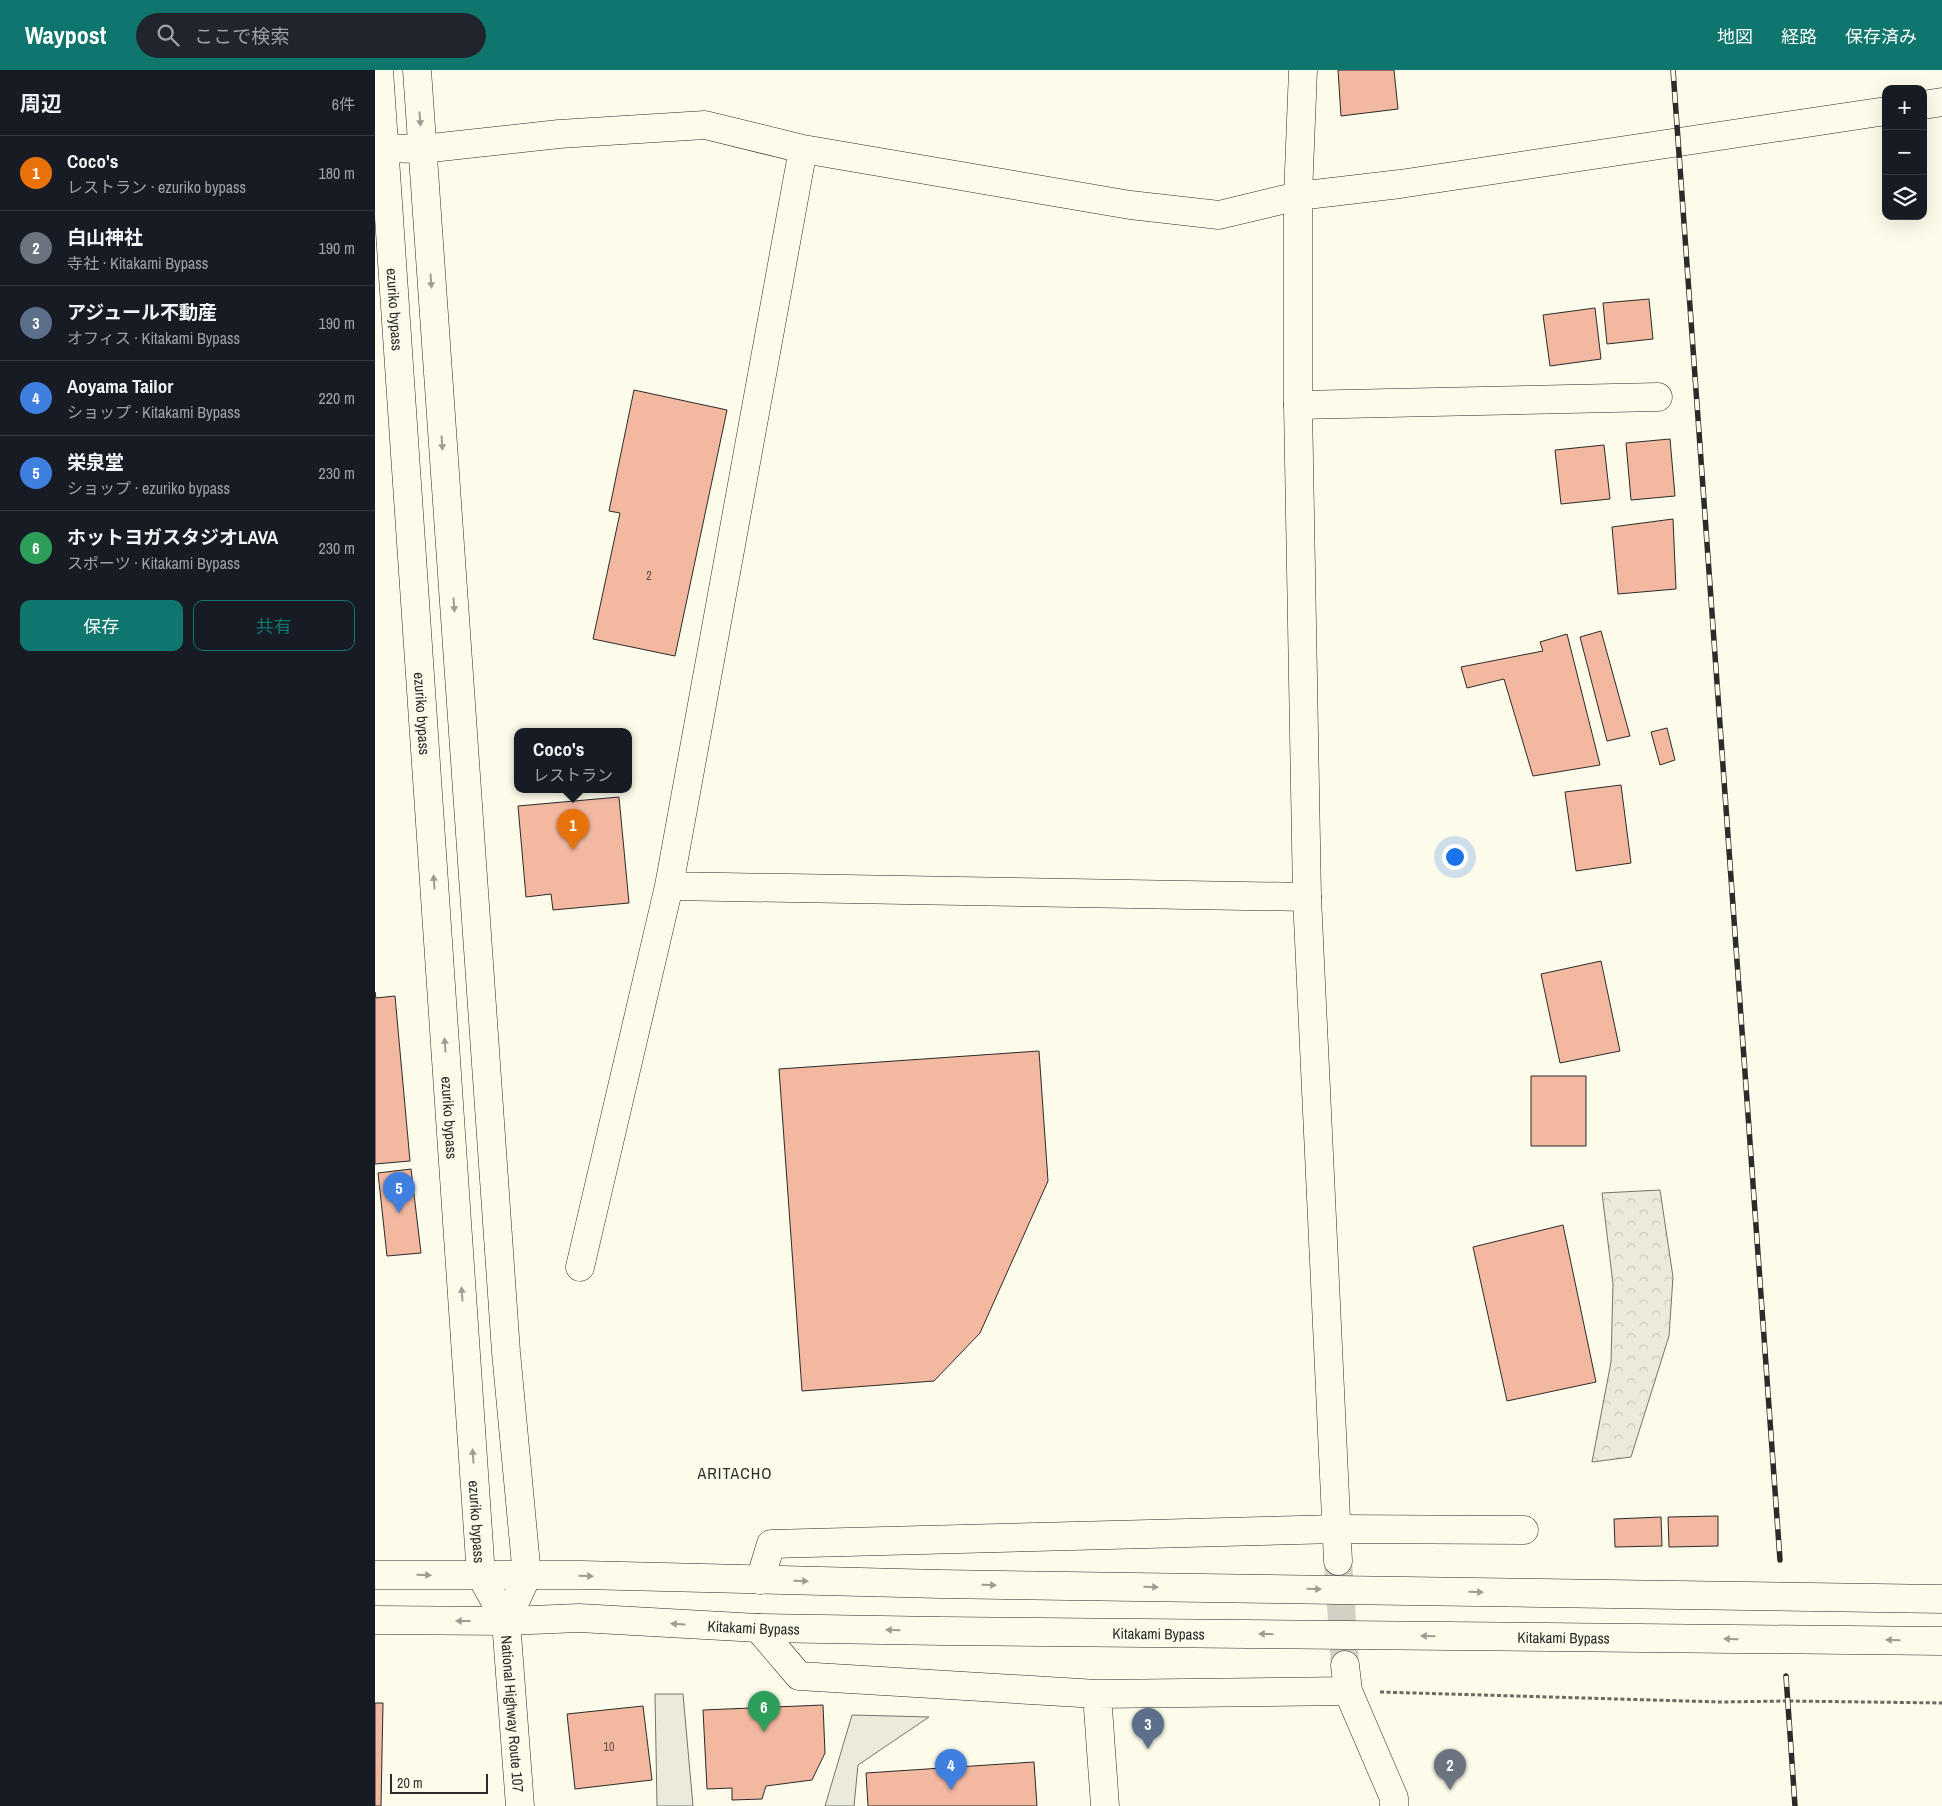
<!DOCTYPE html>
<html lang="ja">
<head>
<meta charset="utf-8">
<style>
	body { margin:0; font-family:"Archivo Narrow","Noto Sans JP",sans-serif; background:#20242c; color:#f1f3f6 }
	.controls { position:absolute; right:15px; top:15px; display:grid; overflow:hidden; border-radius:10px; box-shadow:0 5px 20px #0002 }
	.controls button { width:45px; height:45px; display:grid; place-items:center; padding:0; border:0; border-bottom:1px solid #363941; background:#171b24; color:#f1f3f6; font:25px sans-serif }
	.scale { position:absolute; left:15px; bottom:12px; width:98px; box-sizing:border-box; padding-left:5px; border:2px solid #2b2b2b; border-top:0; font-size:14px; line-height:18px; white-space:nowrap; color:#2b2b2b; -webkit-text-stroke:4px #fdfbea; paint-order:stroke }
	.you { position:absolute; left:1079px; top:786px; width:18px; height:18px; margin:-12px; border:4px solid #fff; border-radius:50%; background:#1a73e8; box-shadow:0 0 0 8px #1a73e833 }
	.badge { display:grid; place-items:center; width:32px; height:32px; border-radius:50%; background:#0f766e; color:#fff; font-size:16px; font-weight:700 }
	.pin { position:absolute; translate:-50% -41px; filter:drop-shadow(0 1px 2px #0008) }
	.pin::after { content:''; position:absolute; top:26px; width:18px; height:15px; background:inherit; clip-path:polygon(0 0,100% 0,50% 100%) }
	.popup { position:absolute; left:139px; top:658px; width:118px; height:65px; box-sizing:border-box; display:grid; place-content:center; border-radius:10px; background:#171b24; filter:drop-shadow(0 1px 4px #0005); font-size:16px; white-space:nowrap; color:#9ea1a6 }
	.popup b { font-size:19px; color:#f1f3f6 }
	.popup::after { content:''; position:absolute; left:50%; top:100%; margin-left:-10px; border:10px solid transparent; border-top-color:#171b24 }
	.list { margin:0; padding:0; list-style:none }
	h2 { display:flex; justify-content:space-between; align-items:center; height:65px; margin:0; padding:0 20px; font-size:21px }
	h2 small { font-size:16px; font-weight:400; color:#9ea1a6 }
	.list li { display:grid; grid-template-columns:32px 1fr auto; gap:15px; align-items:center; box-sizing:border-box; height:75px; padding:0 20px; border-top:1px solid #363941 }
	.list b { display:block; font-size:19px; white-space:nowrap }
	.list p { margin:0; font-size:16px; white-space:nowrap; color:#9ea1a6 }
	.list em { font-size:16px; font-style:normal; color:#9ea1a6 }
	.actions { display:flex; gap:10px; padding:15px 20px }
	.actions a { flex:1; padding:11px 0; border:1px solid #0f766e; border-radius:10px; text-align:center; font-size:18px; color:#0f766e }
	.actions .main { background:#0f766e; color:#fff }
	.icon { flex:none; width:28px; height:28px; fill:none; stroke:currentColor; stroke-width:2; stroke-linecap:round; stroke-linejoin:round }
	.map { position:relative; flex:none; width:1567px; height:1736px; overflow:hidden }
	header { display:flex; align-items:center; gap:30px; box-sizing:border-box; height:70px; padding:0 25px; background:#0f766e; color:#fff }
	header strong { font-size:24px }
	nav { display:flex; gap:28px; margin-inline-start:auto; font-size:18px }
	.search { width:350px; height:45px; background:#20242c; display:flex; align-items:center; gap:12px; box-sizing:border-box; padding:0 18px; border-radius:28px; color:#9ea1a6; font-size:19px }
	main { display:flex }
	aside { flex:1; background:#171b24 }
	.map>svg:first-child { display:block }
	.forest { fill:url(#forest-crowns); stroke:#74746e }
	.parking { fill:#eceadb; stroke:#74746e }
	.building { fill:#f2b8a0; stroke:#2b2b2b }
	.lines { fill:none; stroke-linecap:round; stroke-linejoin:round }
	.street-tunnel { stroke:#d3d1c4; stroke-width:28; stroke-dasharray:28 14; stroke-linecap:butt }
	.street-casing { stroke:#2b2b2b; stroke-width:29 }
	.secondary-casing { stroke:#2b2b2b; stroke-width:29 }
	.highway-casing { stroke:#2b2b2b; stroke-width:29 }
	.path { stroke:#6a6964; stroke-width:3; stroke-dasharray:4 2.5; stroke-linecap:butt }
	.street { stroke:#fdfbea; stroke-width:28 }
	.secondary { stroke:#fdfbea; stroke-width:28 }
	.highway { stroke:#fdfbea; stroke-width:28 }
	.rail-casing { stroke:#2b2b2b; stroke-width:5.5 }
	.rail { stroke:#fdfbea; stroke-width:4; stroke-dasharray:11; stroke-linecap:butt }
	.oneway { fill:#9e9d94 }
	.labels { text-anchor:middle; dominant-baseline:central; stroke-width:4; stroke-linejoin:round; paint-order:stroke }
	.number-label { font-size:12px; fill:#5d4e48 }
	.street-label { font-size:15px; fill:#2b2b2b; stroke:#fdfbea }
	.neighbourhood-label { font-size:16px; letter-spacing:1px; fill:#2b2b2b; stroke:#fdfbea }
</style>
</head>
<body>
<header>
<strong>Waypost</strong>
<div class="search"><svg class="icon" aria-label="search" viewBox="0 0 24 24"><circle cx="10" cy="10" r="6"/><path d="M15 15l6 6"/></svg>ここで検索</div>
<nav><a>地図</a><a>経路</a><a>保存済み</a></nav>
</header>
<main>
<aside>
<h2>周辺<small>6件</small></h2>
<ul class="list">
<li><span class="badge" style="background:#e8710a">1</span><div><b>Coco's</b><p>レストラン · ezuriko bypass</p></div><em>180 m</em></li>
<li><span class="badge" style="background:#6b7280">2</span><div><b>白山神社</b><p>寺社 · Kitakami Bypass</p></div><em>190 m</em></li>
<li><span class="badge" style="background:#5c6f8a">3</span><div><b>アジュール不動産</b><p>オフィス · Kitakami Bypass</p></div><em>190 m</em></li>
<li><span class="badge" style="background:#3f7fe0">4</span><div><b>Aoyama Tailor</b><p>ショップ · Kitakami Bypass</p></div><em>220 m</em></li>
<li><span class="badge" style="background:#3f7fe0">5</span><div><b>栄泉堂</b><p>ショップ · ezuriko bypass</p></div><em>230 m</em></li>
<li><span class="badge" style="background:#2e9e5b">6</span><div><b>ホットヨガスタジオLAVA</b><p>スポーツ · Kitakami Bypass</p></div><em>230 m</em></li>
</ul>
<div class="actions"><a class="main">保存</a><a>共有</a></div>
</aside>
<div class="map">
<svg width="1567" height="1736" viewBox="0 0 1567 1736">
	<defs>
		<pattern id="forest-crowns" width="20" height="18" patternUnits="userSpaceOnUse" patternTransform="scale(1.25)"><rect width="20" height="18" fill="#ecebdb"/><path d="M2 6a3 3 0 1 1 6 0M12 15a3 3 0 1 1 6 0" fill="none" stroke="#cbcabc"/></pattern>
	</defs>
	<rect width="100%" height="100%" fill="#fdfbea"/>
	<path class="forest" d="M1285,1120L1298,1207L1294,1266L1256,1387L1217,1392L1236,1292L1238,1214L1227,1123Z"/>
	<path class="parking" d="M280,1624H308L318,1736H282Z
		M477,1645L554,1647L483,1695L479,1736H450Z"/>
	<path class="building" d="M963,0H1019L1023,39L966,46Z
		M1274,229L1278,269L1232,274L1228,233Z
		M1220,238L1226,289L1175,296L1168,245Z
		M259,320L352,340L300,586L218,569L245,443L234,441Z
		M1295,369L1300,426L1256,430L1251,373Z
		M1229,375L1235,429L1186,434L1180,380Z
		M1298,449L1301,519L1243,524L1237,457Z
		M1226,561L1255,666L1232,671L1205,567Z
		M1192,564L1225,695L1158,706L1129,609L1092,618L1086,597L1168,581L1165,572Z
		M1292,658L1300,690L1285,695L1276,662Z
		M1246,715L1256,793L1201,801L1190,722Z
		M244,727L254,833L178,840L176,824L151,827L143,736Z
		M1226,891L1245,981L1185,993L1166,904Z
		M0,922L1,928L20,926L35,1091L0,1094Z
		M664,981L673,1111L605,1263L559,1311L427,1321L404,999Z
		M1156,1006H1211V1076H1156Z
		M36,1099L46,1183L12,1186L3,1103Z
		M1188,1155L1221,1312L1132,1331L1098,1177Z
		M1343,1446V1476L1294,1477L1293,1447Z
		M1286,1447L1287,1476L1240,1477L1239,1449Z
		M0,1633H8L6,1736H0Z
		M448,1635L450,1683L437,1710L391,1716L387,1729L357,1730V1718L332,1719L328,1640Z
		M268,1636L277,1710L200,1719L192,1644Z
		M659,1692L662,1736H493L491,1703Z"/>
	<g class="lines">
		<path class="street-tunnel" d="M963,1491L970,1595"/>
		<defs>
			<path id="street" d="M1548,35L1567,32
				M0,78L47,79L184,64L330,55L428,79L755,135L844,145L923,126L1025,114L1511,41
				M923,335L1283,327
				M294,816L932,827
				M205,1197L294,816L428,79
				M385,1510L396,1474L962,1459L1149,1460
				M383,1558L424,1606L722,1624L973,1621
				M970,1595L973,1621L1019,1728V1736
				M722,1624L730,1736"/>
			<path id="secondary" d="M928,0L923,126V335L932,827L963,1491"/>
			<g id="highway">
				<path id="s1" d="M4,0L106,1506L131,1551L145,1736"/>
				<path d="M42,0L131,1282L152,1506L131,1551"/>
				<path d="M0,1505H207L565,1514L1567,1529"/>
				<path id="s2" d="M0,1550L131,1551L204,1548L383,1558L566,1561L1567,1571"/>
			</g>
		</defs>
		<use href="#street" class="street-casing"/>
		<use href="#secondary" class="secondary-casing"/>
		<use href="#highway" class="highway-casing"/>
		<path class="path" d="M1005,1622L1345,1632L1413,1631L1567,1633"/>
		<use href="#street" class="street"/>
		<use href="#secondary" class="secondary"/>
		<use href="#highway" class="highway"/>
		<defs>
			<path id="rail" d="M1298,0L1405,1490
				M1411,1606L1420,1736"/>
		</defs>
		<use href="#rail" class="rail-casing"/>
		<use href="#rail" class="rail"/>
	</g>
	<defs><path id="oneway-solid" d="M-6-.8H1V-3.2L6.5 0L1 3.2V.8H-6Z" transform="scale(1.25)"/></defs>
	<g class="oneway">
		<use href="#oneway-solid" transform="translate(45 49) rotate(86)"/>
		<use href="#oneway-solid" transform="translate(56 211) rotate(86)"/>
		<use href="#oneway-solid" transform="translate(67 373) rotate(86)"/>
		<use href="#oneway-solid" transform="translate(79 535) rotate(86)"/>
		<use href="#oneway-solid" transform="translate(59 812) rotate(-94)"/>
		<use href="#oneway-solid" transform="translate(70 975) rotate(-94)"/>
		<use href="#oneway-solid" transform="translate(87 1224) rotate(-94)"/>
		<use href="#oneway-solid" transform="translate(98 1386) rotate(-94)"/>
		<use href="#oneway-solid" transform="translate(49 1505) rotate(1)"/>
		<use href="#oneway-solid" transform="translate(211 1506) rotate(1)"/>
		<use href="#oneway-solid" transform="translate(426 1511) rotate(1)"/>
		<use href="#oneway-solid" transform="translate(614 1515) rotate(1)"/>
		<use href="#oneway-solid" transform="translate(776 1517) rotate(1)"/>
		<use href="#oneway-solid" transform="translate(939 1519) rotate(1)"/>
		<use href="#oneway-solid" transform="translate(1101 1522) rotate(1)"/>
		<use href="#oneway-solid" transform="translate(88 1551) rotate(-180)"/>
		<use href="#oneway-solid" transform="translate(303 1554) rotate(-177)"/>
		<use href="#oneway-solid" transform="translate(518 1560) rotate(-179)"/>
		<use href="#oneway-solid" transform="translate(891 1564) rotate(-179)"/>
		<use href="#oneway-solid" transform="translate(1053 1566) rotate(-179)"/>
		<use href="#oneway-solid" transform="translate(1356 1569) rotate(-179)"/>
		<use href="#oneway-solid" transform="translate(1518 1570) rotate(-179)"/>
	</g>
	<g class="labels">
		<g class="number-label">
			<text x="274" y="506">2</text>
			<text x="234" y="1677">10</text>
		</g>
		<g class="street-label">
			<text stroke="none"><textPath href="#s1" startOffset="240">ezuriko bypass</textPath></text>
			<text stroke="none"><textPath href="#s1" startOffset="645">ezuriko bypass</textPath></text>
			<text stroke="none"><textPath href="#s1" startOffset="1050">ezuriko bypass</textPath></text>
			<text stroke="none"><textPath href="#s1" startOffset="1455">ezuriko bypass</textPath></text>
			<text stroke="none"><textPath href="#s2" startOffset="379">Kitakami Bypass</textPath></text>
			<text stroke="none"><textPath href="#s2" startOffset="784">Kitakami Bypass</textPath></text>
			<text stroke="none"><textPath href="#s2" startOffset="1189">Kitakami Bypass</textPath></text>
			<text stroke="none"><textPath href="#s1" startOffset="1654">National Highway Route 107</textPath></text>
		</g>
		<g class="neighbourhood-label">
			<text x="360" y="1403">ARITACHO</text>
		</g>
	</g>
</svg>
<div class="controls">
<button>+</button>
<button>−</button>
<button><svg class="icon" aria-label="layers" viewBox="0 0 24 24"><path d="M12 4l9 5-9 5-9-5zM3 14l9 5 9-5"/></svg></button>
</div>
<div class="scale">20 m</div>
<div class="you"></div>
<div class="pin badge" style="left:198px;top:780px;background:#e8710a">1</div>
<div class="popup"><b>Coco's</b>レストラン</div>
<div class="pin badge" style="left:1075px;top:1720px;background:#6b7280">2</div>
<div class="pin badge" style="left:773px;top:1679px;background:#5c6f8a">3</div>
<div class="pin badge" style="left:576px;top:1720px;background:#3f7fe0">4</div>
<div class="pin badge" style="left:24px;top:1143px;background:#3f7fe0">5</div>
<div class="pin badge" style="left:389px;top:1662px;background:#2e9e5b">6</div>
</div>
</main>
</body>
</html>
